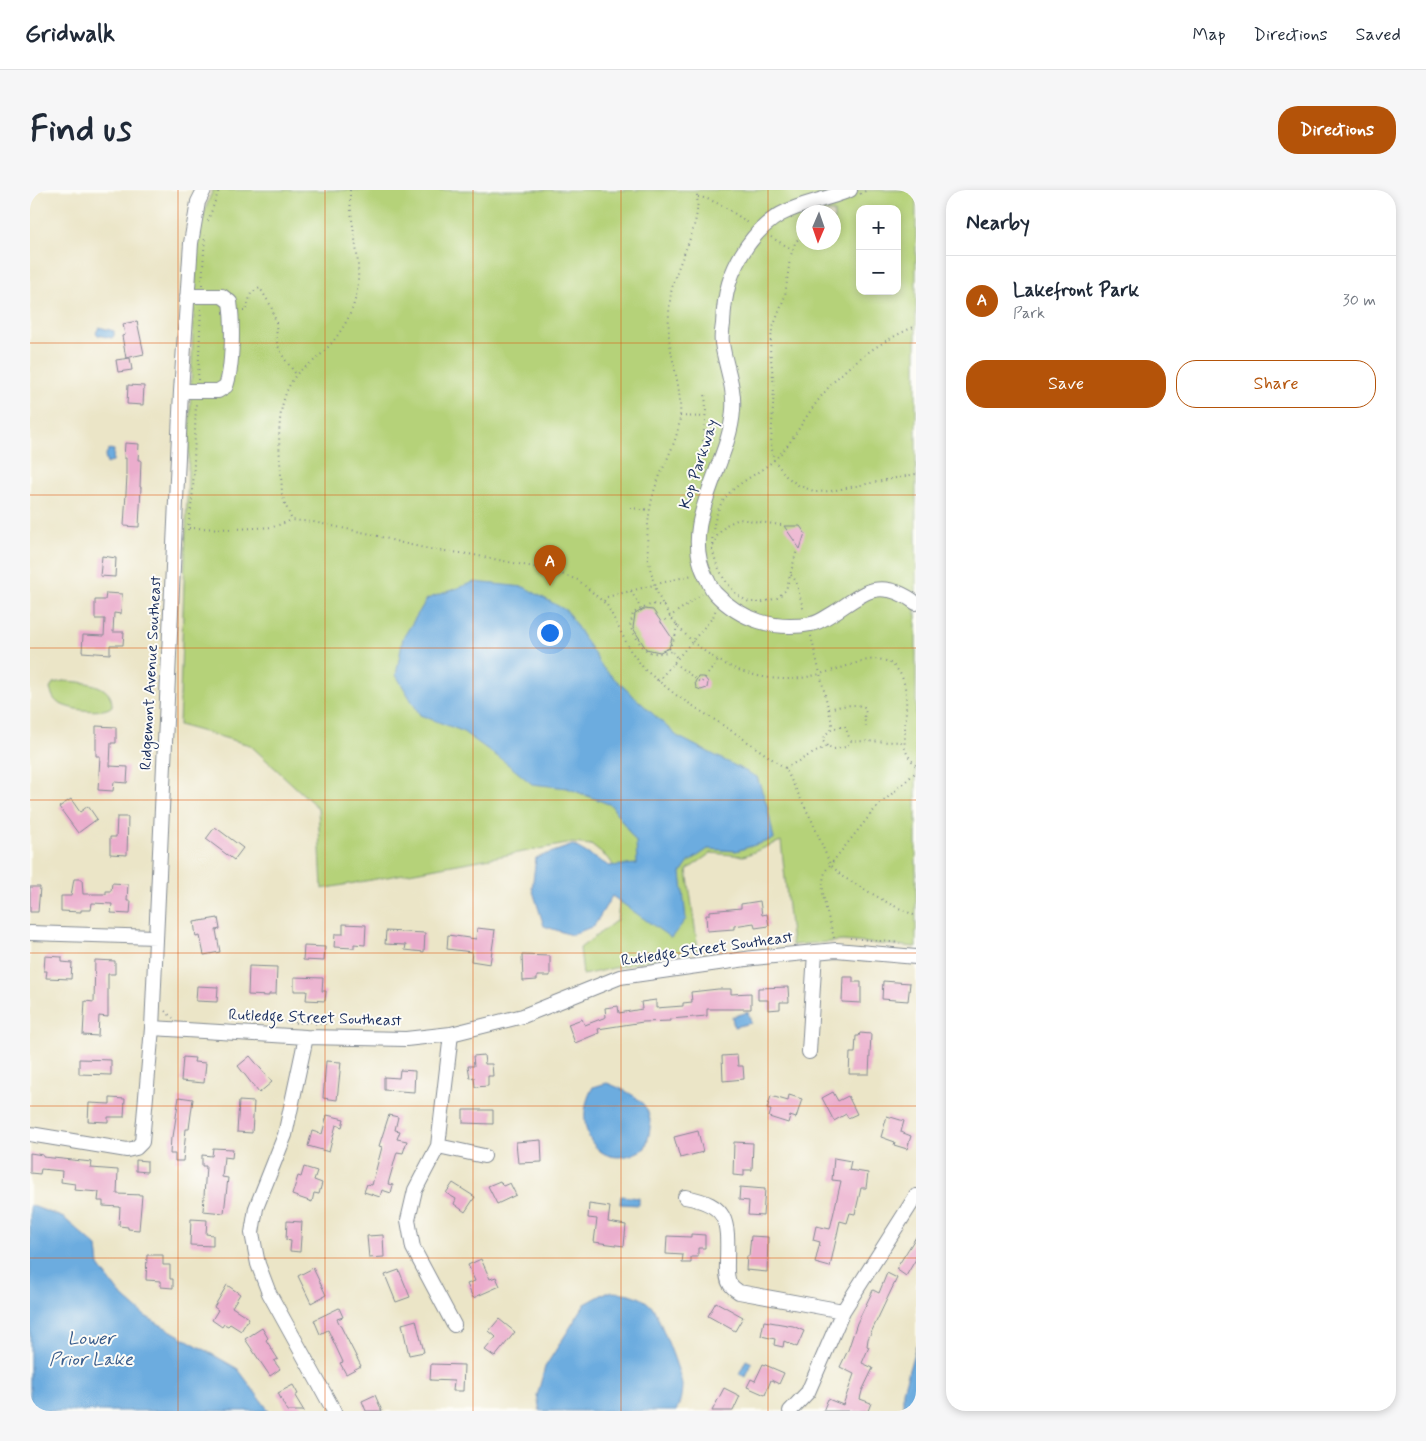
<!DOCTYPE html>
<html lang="en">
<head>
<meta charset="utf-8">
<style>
	body { margin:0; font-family:Mynerve,sans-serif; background:#f6f6f7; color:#1f2937 }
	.controls { position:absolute; right:15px; top:15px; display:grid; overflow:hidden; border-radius:10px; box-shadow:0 2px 8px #0003 }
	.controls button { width:45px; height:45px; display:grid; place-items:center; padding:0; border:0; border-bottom:1px solid #e0e1e3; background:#fff; color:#1f2937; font:25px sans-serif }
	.compass { position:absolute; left:766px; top:15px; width:45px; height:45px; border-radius:50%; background:#fff; box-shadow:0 2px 8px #0003; rotate:182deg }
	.you { position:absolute; left:519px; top:442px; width:18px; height:18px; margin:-12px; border:4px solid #fff; border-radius:50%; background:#1a73e8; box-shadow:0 0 0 8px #1a73e833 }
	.badge { display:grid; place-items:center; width:32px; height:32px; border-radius:50%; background:#b45309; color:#fff; font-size:16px; font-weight:700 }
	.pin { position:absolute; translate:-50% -41px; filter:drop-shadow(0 1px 2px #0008) }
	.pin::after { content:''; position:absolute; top:26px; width:18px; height:15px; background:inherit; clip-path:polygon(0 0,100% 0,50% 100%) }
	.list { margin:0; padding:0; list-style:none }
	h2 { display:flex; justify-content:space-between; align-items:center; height:65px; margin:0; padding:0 20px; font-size:21px }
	h2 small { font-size:16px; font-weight:400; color:#747a83 }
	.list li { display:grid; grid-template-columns:32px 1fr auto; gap:15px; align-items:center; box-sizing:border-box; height:90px; padding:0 20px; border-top:1px solid #e0e1e3 }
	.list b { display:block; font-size:19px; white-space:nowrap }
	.list p { margin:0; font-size:16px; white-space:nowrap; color:#747a83 }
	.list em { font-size:16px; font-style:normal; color:#747a83 }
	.actions { display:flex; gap:10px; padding:15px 20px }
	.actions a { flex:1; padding:11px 0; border:1px solid #b45309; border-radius:20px; text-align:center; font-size:18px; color:#b45309 }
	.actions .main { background:#b45309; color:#fff }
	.map { position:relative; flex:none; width:886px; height:1221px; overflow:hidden; border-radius:20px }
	header { display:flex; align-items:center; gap:30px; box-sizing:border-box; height:70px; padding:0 25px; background:#fff; border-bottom:1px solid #e0e1e3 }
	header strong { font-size:24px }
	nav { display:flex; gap:28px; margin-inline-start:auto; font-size:18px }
	.intro { display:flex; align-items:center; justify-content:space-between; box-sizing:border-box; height:120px; padding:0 30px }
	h1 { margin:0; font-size:35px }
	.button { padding:12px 22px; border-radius:20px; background:#b45309; color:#fff; font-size:18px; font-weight:700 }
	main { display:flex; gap:30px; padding:0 30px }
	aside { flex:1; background:#fff; border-radius:20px; box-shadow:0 2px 8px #0003 }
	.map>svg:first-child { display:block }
	.green { fill:#b5d279; stroke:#68806c; fill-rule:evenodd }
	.water { fill:#6cacdf; stroke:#446e9e }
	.building { fill:#ebadcd }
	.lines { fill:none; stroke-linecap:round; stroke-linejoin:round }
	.minor-casing { stroke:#838a92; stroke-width:16 }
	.path { stroke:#838a92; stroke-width:2; stroke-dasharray:1 4; stroke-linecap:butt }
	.minor { stroke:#fff; stroke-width:14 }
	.grid { fill:none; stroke:#de5710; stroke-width:1; stroke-opacity:0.55 }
	.labels { text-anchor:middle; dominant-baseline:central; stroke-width:4; stroke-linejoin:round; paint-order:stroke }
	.street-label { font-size:16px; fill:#1b2f5e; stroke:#fdfcf7 }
	.water-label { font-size:18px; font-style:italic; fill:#375b8b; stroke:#fdfcf7 }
</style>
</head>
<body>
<header>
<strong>Gridwalk</strong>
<nav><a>Map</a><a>Directions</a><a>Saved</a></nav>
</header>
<div class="intro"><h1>Find us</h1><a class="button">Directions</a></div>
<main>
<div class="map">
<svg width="886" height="1221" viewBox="0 0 886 1221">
	<rect width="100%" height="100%" fill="#fdfcf7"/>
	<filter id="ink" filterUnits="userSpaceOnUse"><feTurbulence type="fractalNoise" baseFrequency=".02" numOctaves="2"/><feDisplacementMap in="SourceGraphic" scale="10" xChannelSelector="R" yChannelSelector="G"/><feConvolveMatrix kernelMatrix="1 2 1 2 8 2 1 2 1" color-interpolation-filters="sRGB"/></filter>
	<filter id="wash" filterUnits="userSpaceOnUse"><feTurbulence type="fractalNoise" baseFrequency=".0096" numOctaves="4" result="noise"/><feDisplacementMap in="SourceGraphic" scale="20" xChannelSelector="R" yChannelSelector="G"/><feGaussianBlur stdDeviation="1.12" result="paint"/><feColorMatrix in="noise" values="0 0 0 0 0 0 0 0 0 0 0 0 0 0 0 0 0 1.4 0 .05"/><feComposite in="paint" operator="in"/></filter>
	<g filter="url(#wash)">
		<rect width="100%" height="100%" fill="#ebe5c7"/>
		<path class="green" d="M183,0H886V757L813,751L762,755L751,651L714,666L681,663L657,680L668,759L553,785L550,758L587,730L589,714L588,685L580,670L561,655L542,653L292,699L288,618L220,555L149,535L164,112C167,74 166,35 183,0ZM830,19H867V101H830ZM774,22H804V52H774Z
			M33,491C50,492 83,492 82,516C74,525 33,520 25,510C23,508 21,502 20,499L23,493Z"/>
		<path class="water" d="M69,137L84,141V146L82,148L68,145L66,143Z
			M79,259L84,260L83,271L77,274L75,266Z
			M444,392L494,397L537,421L573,478L647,546L727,587L737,615L744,649L706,661L678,659L659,672L651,683L656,729L641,748L582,706L564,736L541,745L514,736L502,698L506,668L543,655L579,676L607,674L606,652L581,615L537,598L502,594L475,572L432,541L390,525L366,485L373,448L397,409Z
			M718,822L721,833L704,837L702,827Z
			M577,893C611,906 630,919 615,958C568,988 540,936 563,897Z
			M591,1006L609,1008V1015L590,1014Z
			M0,1015L34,1028L67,1057L69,1076L89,1103L115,1126L208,1179L239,1221H0Z
			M577,1102C594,1102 611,1104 623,1118C628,1125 652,1186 652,1195C652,1203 650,1215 646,1221H510L507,1206L515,1177L555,1114Z
			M886,1155V1221H873V1201Z
			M716,1170L722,1173L716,1187L709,1184Z"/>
		<g id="blocks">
			<path class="building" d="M107,131L114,164L96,168L92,146L95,145L93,134Z
				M100,168L102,180L88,182L86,170Z
				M98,195L114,196L113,215L97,214Z
				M95,253L109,254L108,270H111L110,297H111L109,337L94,336L97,286H96V268H94Z
				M754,336H770L775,343L770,359Z
				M72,366L86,368L85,387L70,386Z
				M76,403L92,404L91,424L84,423L83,442H94L93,455H80V464L52,462L53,445L74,446L75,429H65V410H75Z
				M614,419L623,420L642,448L639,458L630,462L616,459L603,438L605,424Z
				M668,487H674L678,492L677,498L671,500L666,498L665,492Z
				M66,536L86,537V553H81L80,576L98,577L97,593L84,592L83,601L68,600L70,566H66Z
				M41,609L50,622L58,616L67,629L48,643L29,617Z
				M87,627H98L97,665L80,664V647H86Z
				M185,637L213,658L204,670L176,649Z
				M44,689H52L53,704H76V701H81L82,693L98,694L97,711H101L100,724L81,723L82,714L62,713L61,720H51V722L31,721V706H41Z
				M0,697H10L8,722H0Z
				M730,711L732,725L737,724L739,736L725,738L724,733L704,736V739L677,741L676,725H679V721L711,718V714Z
				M188,728L190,739L186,740L190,762L174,765L170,746L166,747L164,732Z
				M313,734L336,735L335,755L324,754V758L304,757L305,744H313Z
				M447,738L465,740L460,774L441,771L442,762L417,759L418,745L446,749Z
				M356,741L395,743L394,762L375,760L376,755L355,754Z
				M274,756L295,757L294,771L273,770Z
				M492,765L520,766V786H507V790L493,791Z
				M15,766L32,767V772L42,773L41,789L16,788L17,781H14Z
				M65,770L85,771V784H78V827L69,826L68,846L53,845L55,811L64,812Z
				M219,776L247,777L246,804H239V806L218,805Z
				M264,787L293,788L292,801H296L295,811L276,810L277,801H264Z
				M813,787H823V792H831V813L812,812Z
				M853,791L880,793L878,811L852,809Z
				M167,796L188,797L187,812L166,811Z
				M758,797L759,812H750V819L738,820V810H728V798Z
				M688,799H701V804L721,803V819H677V826L640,829V831L613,832L568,839L569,843L545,853L538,834L552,829L555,835L576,827L575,818L588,816L589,823L612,819L611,812L626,810V818L653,816V813L662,812L661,802Z
				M830,843L841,844L839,884H819L820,863H825L826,846H829Z
				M454,865L455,874H462L463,886H458V896L445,897L444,887L440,888L438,876H444L443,866Z
				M707,865L708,876H713L714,889L693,891L692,866Z
				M220,866L242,892L229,903L208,876Z
				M153,867L165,868L164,872L176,873L174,893L151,891Z
				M49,869L81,870V885L49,884Z
				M296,871L311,872L307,910L293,908Z
				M370,880L385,881L384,902L354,900V887L369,888Z
				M803,902L808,911L818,906L827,924L818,928L816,924L804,931L792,908Z
				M759,905L772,909L766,928L760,926L758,933L739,927L741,920L737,919L741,906L758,911Z
				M149,907L163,909L159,939H156L153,971H145V964H140L141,947H143Z
				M80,908L95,909L94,927H78V932L58,931L59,913L80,914Z
				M209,911L224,912L222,943L207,942Z
				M433,920H463V934L433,933Z
				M297,925L314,929L312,937L306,935L299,962L278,956L282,941L292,944Z
				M359,925L368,927L365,940L370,941L367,949L377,951L373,963L367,962L358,994L363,995L361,1003L352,1000L350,1007L334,1002L337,994L342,995L352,957L349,956Z
				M857,926L874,931L871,942L881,946L877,959L864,955L865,952L851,947Z
				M668,941L673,962L650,968L644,947Z
				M511,950L512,972L488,973L486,952Z
				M704,952L723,953L722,980H714V986L703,985Z
				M183,958L203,959L202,968L194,967L192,987L198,988L194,1023L173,1021L176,976H172V965L182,966Z
				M0,963L13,965V967L62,972L61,978L88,980L87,1004L112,1005L109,1040L98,1039V1037L89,1036L90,1017L73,1016V1011H68L69,1002L44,1000L45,994L31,992L32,981L11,979L10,984L0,983Z
				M804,968L821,971L819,980L838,983L836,998H831L825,1024L820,1023L817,1033L810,1031L800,1077L785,1073L790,1052L783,1050L786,1036L800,1039L811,991L802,990Z
				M106,970L117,971V982L106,981Z
				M274,977L287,981L284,990L292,993L289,1004L284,1003L282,1012L262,1005L268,986L271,987Z
				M470,991L473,996L480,993L486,1005L467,1014L458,996Z
				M423,993L445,1007L435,1022L424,1014L426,1009L416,1003Z
				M710,997L735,999L733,1026L718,1025L719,1011L709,1010Z
				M559,1014L580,1017L578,1032L596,1035L594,1056L564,1052L567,1029L558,1028Z
				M161,1029L177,1030L176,1044L183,1045V1056L160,1055Z
				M257,1031L272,1032L270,1062L260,1061L261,1051L256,1050Z
				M661,1044L675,1045V1058H668V1067H661V1073H652L653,1065L636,1064L637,1046L661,1047Z
				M353,1045L354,1067L339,1068L337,1046Z
				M721,1046L738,1047L737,1082L716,1080L717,1066H719Z
				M886,1047V1069L876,1086L866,1079Z
				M117,1065H133V1075H140V1089H143V1098L131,1097V1091L116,1090Z
				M451,1069L460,1089L466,1087L470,1096L443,1108L437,1094L445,1091L438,1075Z
				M283,1078L296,1105L281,1113L268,1086Z
				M369,1080L380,1107L366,1112L355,1085Z
				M857,1083L867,1088L838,1149L837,1156L839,1157L832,1173L843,1178L832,1201L830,1209L841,1213L838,1221H793L798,1209L813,1215L824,1184L810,1177L818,1160L827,1133L843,1100L849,1103Z
				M197,1095L210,1104L202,1117L219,1128L211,1141L200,1134L198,1136L194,1134L192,1137L182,1130L188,1120L184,1117Z
				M686,1112L713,1127L705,1141L678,1126Z
				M309,1118L313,1127L307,1129L331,1176L316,1184L310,1173L313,1172L298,1140L290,1144L284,1130Z
				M469,1129L485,1142L465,1167L455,1160L466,1147L459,1141Z
				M386,1130L394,1162L379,1165L372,1134Z
				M734,1131L763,1136L774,1141L767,1157L754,1151L753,1157L744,1155L745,1149L731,1146Z
				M232,1138L238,1148L236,1150L248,1169L244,1171L250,1179L240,1186L215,1149Z
				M401,1174L434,1175L433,1201H423L424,1191L400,1190Z
				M733,1174L754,1183L749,1194L741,1190L735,1205L717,1197L721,1189L725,1191Z
				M263,1195L268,1204L265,1206L274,1221H257L248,1203Z
				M694,1198L710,1206L703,1221H682Z
				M345,1205L352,1221H336L332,1211Z"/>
		</g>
	</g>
	<g filter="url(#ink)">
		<use href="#blocks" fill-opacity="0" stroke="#838a92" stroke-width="1"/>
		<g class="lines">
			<defs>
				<path id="minor" d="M820,0C777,17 747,13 717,56C700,81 694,104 693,134C692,140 691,147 692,153C695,175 705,197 703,220C700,274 648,333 676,387C679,392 681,399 685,403C710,430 746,441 781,434C789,433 798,426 805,422C815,416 832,402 844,400C860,397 874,404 886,413
					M151,201H188L196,196C203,177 203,133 200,112L192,106H157
					M0,743L126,747
					M122,838L276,847L376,849L421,844L493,826L590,787L723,768L806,760L886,767
					M421,844L408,956L385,1000L378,1030L383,1058L424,1135
					M276,847L255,945L226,1018L222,1043L228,1074L239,1103L304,1221
					M779,862L785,762
					M0,944L97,960L106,958L112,952L122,838L151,201L161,53L168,12L174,0
					M408,956L454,966
					M655,1007C699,1015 698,1031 697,1071C697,1078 696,1088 700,1094C702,1097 706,1100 709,1102L813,1121
					M760,1221L778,1202L813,1121L886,1006"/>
			</defs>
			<use href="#minor" class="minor-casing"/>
			<path class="path" d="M320,0C319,42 339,82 320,124C313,140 300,157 286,169C280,174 271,179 266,185C241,218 251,266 252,304L255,314L262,330L283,332L341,344L372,353L399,359L439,364L523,381L548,390L577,415L600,460L615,480L646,505L708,545L755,578L782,631L800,674L813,687L860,714L886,726
				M666,0C674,35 647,69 641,103C639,117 638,134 639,147C642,175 652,198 650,227C648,252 633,275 625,298C611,344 615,398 647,435C677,471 722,494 771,488C785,486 800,481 814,477C830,472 852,462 866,478C881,494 875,522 875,543C875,548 874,554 875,559C877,565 882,571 886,576
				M830,4L837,0
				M668,7C686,9 705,24 720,34
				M178,31L189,0
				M774,42L765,53L760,68L755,106L742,140L740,159L744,197L741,254L744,270L756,286L768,295L786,302L801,301L886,284
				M741,47L763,60
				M172,95L175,45
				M213,121H216L221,103L230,98L241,116L246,132L247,154L254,168L266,184
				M168,190L171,117
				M650,226L675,227
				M673,251L676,220L675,202
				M600,318L620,320
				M751,335L709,329L696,335L687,346L682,359L687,375L694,389L707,405L719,412H733L747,408L756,400L767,360
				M159,338L206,339L243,337L262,330
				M158,340L163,302L166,212
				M682,359C682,344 684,327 691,314C702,294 728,285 744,270C762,254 772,231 787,212C812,177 847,153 886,136
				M761,385L766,391L774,422
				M601,401L611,419
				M574,411L577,407L662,385
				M634,416L622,414L603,423L600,437C613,458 614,468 642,461
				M631,433L672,404
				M647,435L645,447L639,458L648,469
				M781,446L803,538
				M644,473L671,493L688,471
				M628,491L683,427L686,419
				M799,519C810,516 824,513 834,517L836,523L834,527L836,537
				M797,556L793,551C797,539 804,538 815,536L820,550
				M755,578L797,556L804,559L816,557L820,551L875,552
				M804,748C799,726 787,701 796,680L845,619L886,582
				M820,748L870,753
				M135,821L143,828
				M200,830L298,834"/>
			<use href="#minor" class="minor"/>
		</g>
	</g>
	<path class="grid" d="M148,0V1221M295,0V1221M443,0V1221M591,0V1221M738,0V1221M0,153H886M0,305H886M0,458H886M0,610H886M0,763H886M0,916H886M0,1068H886"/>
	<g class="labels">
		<g class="street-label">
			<text transform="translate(669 274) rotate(-72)">Kop Parkway</text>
			<text transform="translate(121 483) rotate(-87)">Ridgemont Avenue Southeast</text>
			<text transform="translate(677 759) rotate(-8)">Rutledge Street Southeast</text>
			<text transform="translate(285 828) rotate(2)">Rutledge Street Southeast</text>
		</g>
		<g class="water-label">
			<text x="61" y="1149">Lower<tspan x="61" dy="21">Prior Lake</tspan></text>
		</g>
	</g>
</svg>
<div class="controls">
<button>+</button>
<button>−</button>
</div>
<svg class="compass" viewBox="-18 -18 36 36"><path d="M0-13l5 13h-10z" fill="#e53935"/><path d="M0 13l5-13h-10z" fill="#747a83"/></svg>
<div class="you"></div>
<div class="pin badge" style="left:520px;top:396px">A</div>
</div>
<aside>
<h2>Nearby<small></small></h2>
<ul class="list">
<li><span class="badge">A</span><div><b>Lakefront Park</b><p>Park</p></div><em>30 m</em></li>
</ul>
<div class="actions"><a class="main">Save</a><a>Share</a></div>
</aside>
</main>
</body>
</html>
